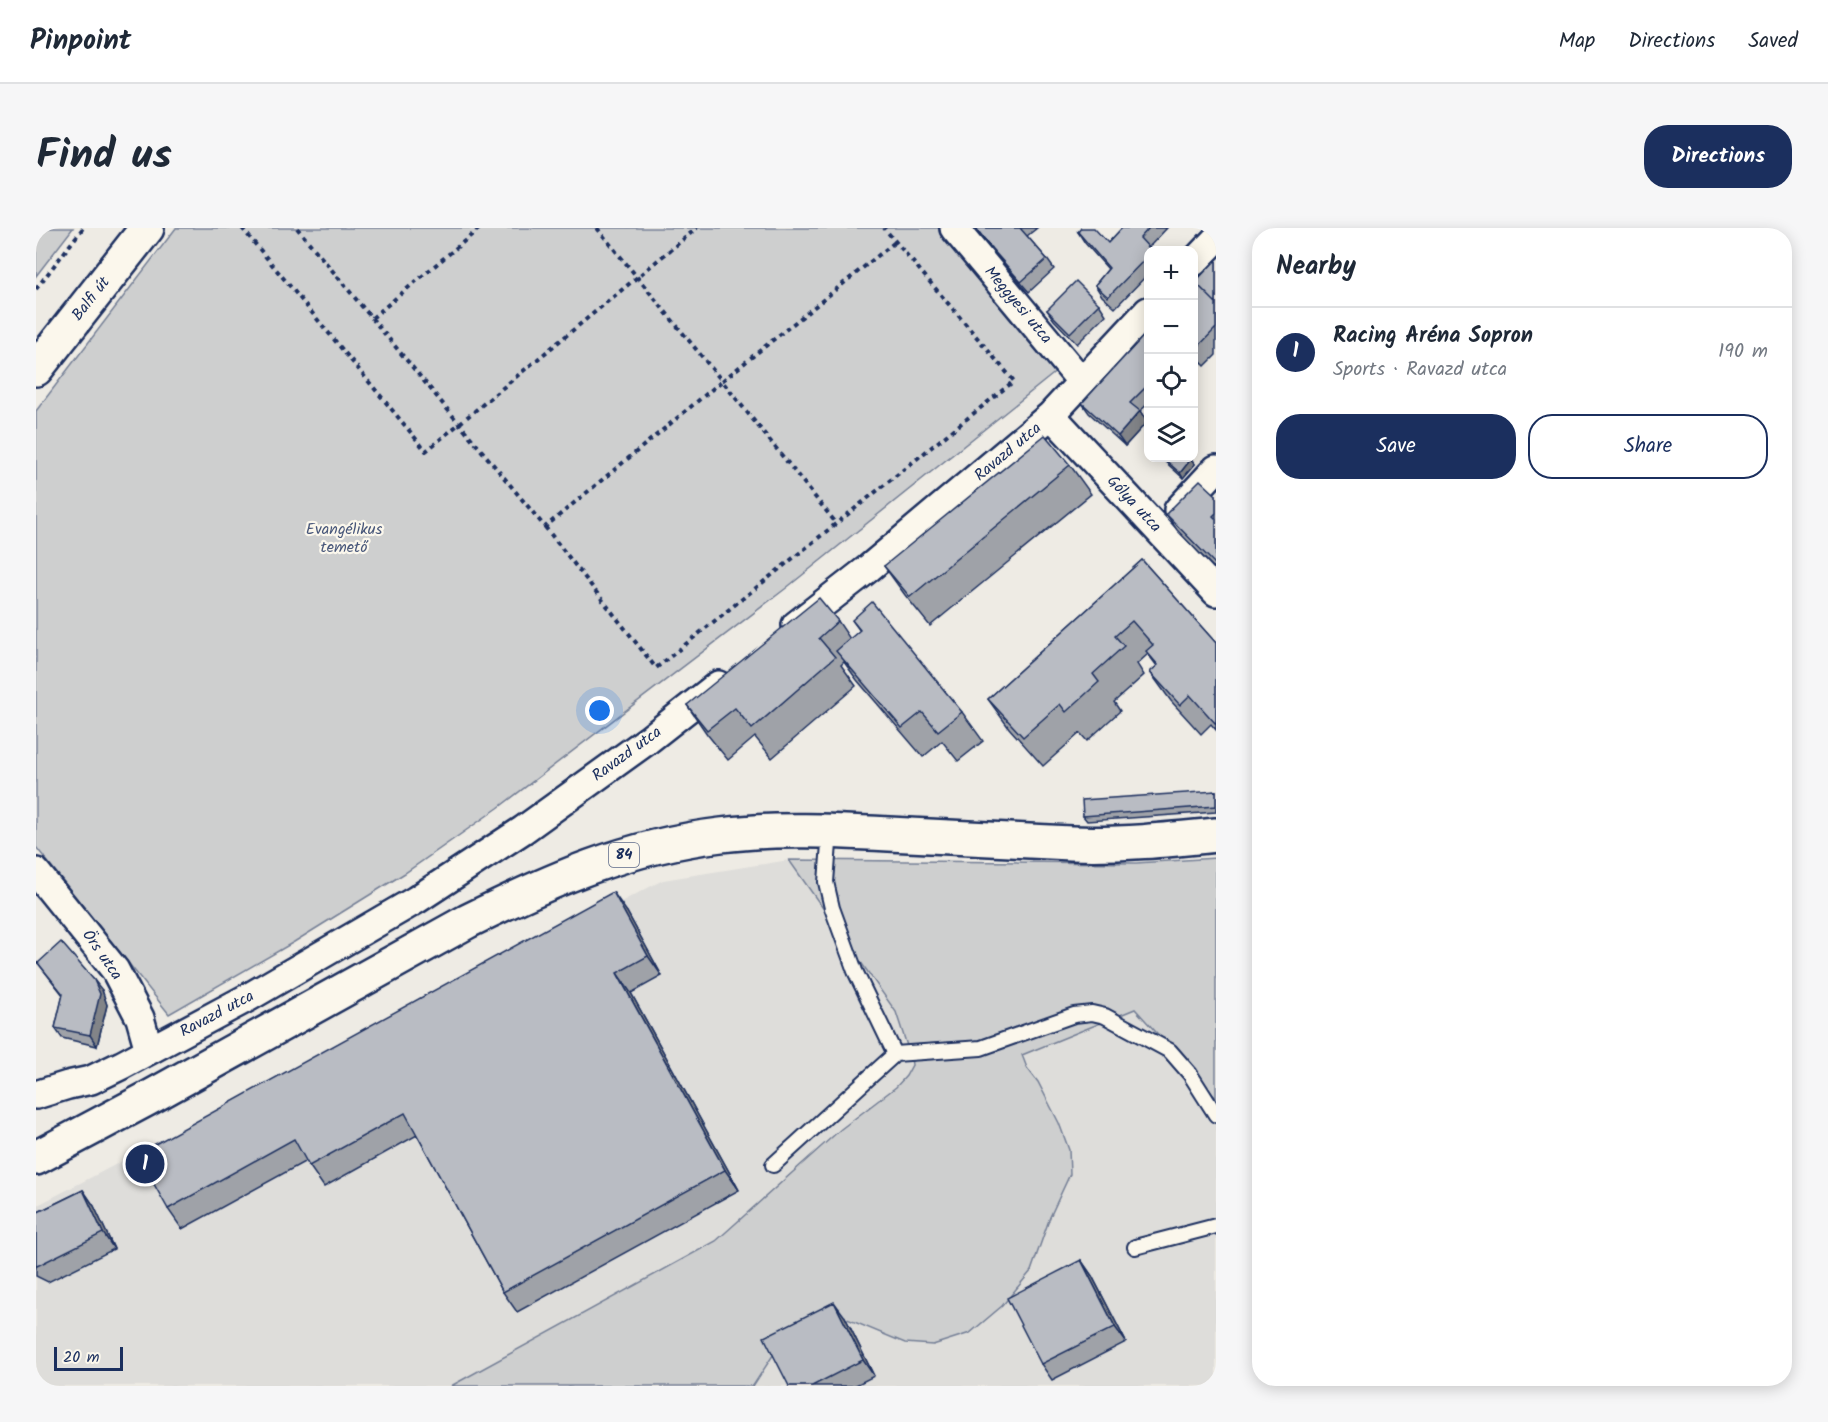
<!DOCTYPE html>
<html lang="en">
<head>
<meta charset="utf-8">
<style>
	body { margin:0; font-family:Kalam,sans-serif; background:#f6f6f7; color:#1f2937 }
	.controls { position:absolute; right:18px; top:18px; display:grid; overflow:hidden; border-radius:12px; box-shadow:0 3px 15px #0003 }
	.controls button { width:54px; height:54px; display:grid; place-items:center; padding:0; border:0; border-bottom:2px solid #e0e1e3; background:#fff; color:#1f2937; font:30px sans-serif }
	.scale { position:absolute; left:18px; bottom:15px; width:69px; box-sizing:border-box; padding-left:6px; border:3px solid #1b2f5e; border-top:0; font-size:16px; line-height:21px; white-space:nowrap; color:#1b2f5e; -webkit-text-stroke:4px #fbf7ec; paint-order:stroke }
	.you { position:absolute; left:564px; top:483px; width:21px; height:21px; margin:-15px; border:4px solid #fff; border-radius:50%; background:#1a73e8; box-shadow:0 0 0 9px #1a73e833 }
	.badge { display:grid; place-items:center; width:39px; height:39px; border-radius:50%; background:#1b2f5e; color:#fff; font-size:20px; font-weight:700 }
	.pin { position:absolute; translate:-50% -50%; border:3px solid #fff; box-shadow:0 2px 6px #0006 }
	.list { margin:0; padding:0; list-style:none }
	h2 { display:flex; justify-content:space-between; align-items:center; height:78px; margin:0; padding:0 24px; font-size:26px }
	h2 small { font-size:20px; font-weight:400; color:#747a83 }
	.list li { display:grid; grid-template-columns:39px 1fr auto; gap:18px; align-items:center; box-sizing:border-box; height:90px; padding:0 24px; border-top:2px solid #e0e1e3 }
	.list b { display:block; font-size:22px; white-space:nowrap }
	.list p { margin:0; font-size:20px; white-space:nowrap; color:#747a83 }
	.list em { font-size:20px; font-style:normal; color:#747a83 }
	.actions { display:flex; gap:12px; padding:18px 24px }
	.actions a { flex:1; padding:14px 0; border:2px solid #1b2f5e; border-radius:24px; text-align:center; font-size:21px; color:#1b2f5e }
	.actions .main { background:#1b2f5e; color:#fff }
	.icon { flex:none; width:33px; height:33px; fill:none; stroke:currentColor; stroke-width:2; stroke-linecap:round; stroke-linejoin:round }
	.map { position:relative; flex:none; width:1180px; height:1158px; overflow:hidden; border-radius:24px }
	header { display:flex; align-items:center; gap:36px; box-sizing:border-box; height:84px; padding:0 30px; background:#fff; border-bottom:2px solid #e0e1e3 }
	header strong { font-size:28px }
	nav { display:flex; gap:33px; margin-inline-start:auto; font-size:21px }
	.intro { display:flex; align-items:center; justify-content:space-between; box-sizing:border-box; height:144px; padding:0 36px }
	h1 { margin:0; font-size:42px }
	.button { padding:15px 27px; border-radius:24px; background:#1b2f5e; color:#fff; font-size:21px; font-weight:700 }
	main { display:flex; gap:36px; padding:0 36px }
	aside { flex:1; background:#fff; border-radius:24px; box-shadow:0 3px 15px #0003 }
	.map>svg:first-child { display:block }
	.built { fill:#deddda }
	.green { fill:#cecfcf; stroke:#747f96; stroke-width:1.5 }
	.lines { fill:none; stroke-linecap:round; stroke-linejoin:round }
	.lane-casing { stroke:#1b2f5e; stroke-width:18 }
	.street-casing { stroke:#1b2f5e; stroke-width:32 }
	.secondary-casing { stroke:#1b2f5e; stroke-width:38 }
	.primary-casing { stroke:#1b2f5e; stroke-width:38 }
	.path { stroke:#1b2f5e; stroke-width:4; stroke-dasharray:4.5 4.5; stroke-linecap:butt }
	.lane { stroke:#fbf7ec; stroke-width:14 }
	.street { stroke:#fbf7ec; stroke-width:27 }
	.secondary { stroke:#fbf7ec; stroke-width:33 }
	.primary { stroke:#fbf7ec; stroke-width:33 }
	.wall { fill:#9fa2a8; stroke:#1b2f5e; stroke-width:1.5 }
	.shaded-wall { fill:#828488; stroke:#1b2f5e; stroke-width:1.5 }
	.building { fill:#b9bcc3; stroke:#1b2f5e; stroke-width:1.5 }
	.labels { text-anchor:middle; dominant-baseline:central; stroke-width:4.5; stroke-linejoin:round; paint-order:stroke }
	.shield { fill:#fbf7ec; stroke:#5e6b89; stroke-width:1.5 }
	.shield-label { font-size:15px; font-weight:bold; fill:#1b2f5e }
	.street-label { font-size:16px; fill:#1b2f5e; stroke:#fbf7ec }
	.park-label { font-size:16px; fill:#48577a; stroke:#fbf7ec }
</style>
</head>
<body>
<header>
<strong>Pinpoint</strong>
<nav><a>Map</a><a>Directions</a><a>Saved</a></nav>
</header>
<div class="intro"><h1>Find us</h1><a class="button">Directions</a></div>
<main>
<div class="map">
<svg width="1180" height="1158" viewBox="0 0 1180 1158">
	<rect width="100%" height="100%" fill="#eeebe4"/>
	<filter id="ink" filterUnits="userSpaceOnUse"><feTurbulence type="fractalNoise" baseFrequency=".0167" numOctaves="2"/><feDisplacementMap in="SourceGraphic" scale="12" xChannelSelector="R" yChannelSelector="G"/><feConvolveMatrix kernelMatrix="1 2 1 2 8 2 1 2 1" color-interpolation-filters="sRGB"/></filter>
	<g filter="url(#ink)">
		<path class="built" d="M753,632L895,834L966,835L1099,781L1180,870V1158H0V978L627,652Z"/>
		<path class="green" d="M0,0H37L0,48Z
			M140,0H904L1021,143L749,361L462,580L369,645L258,714L133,786L0,619V183Z
			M1180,630V870L1099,781L986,827L991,840L1002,854L1023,895L1033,922L1034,946L1014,989L995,1043L966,1078L934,1105L897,1117L869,1115L809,1090L739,1124L717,1158H415L680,1013L805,901L860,859L870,848L876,837L875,830L860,784L753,632L1100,635Z"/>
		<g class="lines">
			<defs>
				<path id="lane" d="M859,826L945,820L1038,787L1056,785L1069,788L1134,823L1154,846L1180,887
					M737,937L859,826L819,743L796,680L790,654L794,603
					M1099,1019L1180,998"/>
				<path id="street" d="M918,0L1046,154
					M1158,34L1180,11
					M1015,187L1180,364
					M1142,282L1180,241
					M760,397L833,340L1015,187L1112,83
					M0,644L79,742L104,790L113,822
					M0,867L32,857L55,852L86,837L213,769L380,672L487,602L612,512L682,457"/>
				<path id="secondary" d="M0,141L111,0"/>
				<path id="primary" d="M0,930L111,871L432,693C515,652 591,618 685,607C740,600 797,603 853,606C913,609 974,612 1035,615C1083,617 1132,612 1180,607"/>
			</defs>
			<use href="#lane" class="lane-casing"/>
			<use href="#street" class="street-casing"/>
			<use href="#secondary" class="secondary-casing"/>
			<use href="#primary" class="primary-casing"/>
			<path class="path" d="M206,0L390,223L661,0
				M261,0L509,299L686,153L800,295
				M561,0L686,153L859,14
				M0,61L47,0
				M336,90L444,0
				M509,299L620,440L978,153L848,0"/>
			<use href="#lane" class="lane"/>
			<use href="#street" class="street"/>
			<use href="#secondary" class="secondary"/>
			<use href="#primary" class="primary"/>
		</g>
		<path class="wall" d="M939,0H1001L991,8L1011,31L1018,41L993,64L964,31Z
			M1086,0H1131L1113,19V45L1079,80L1066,68L1059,57L1072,41L1049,15L1042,4L1072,15Z
			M1180,32V127L1169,138L1158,127V53L1159,54Z
			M1063,76L1070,87L1041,116L1018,92L1011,82Z
			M1113,102V175L1104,183L1111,194L1089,218L1053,185L1046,175Z
			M1125,230H1154L1159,236L1147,250Z
			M1034,237L1055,266L894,398L869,367L848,338Z
			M1180,267V342L1141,302L1130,286Z
			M1106,332L1180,415V502L1175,496L1165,506L1135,473L1114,444L1121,438L1112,426L1101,436L1108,447L1078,474L1084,483L1051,513L1044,505L1007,538L973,500L952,471Z
			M816,392L926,484L947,513L922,533L906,513L887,529L821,452L808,434L805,437L820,458L736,530L719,509L692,532L671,506L651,477L802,393L814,411L824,403Z
			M1180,563V584L1051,593L1047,588Z
			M591,684L626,748L595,765L703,962L481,1084L467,1064L381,907L288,959L270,933L146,1001L132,981Z
			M2,735L66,762L71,777L61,818L26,810L19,800L27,767Z
			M47,962L58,978L78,1021L12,1054L0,1048V985Z
			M1045,1032L1056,1048L1090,1114L1016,1152L1005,1136Z
			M809,1089L838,1148L818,1158H753Z"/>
		<path class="shaded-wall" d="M1104,183L1111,194L1089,218L1082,208Z
			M1155,231L1159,236L1147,250L1144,245Z
			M577,664L591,684L626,748L612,728Z
			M581,745L595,765L703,962L689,942Z
			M58,752L66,762L71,777L61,818L54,807Z
			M47,962L58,978L78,1021L67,1005Z
			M1045,1032L1056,1048L1090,1114L1079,1099Z
			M798,1074L809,1089L838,1148L827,1132Z"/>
		<path class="building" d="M940,0H984L1011,31L985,54L956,21Z
			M1045,0H1058L1072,15L1086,0H1113L1104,10L1115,22H1113V27L1072,69L1059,57L1073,40L1042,4Z
			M1180,32V75L1159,54Z
			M1040,53L1063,76L1034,105L1011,82Z
			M1158,53L1180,75V100L1158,123Z
			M1113,102V156L1094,175L1104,183L1082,208L1046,175Z
			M1009,207L1034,237L874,369L848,338Z
			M1127,230H1154L1155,231L1144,245Z
			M1164,252L1180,267V285L1177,288L1180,291V337L1130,286Z
			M1106,332L1180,415V496L1154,467L1144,477L1114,444L1122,437L1110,423L1117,417L1096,393L1079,408L1088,418L1057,446L1063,454L1030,484L1024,476L987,509L952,471Z
			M783,370L802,393L783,410L799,429L716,501L699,480L671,502L651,477Z
			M836,374L926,484L902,503L886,484L866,500L800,423L824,402L816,392Z
			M1180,563V578L1047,588L1046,572Z
			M577,664L612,728L581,745L689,942L467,1064L369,885L273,938L258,911L132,981L101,926Z
			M25,714L58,752L64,766L54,807L19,800L27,766L2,735Z
			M47,962L67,1005L1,1038H0V985Z
			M1045,1032L1079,1099L1005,1136L971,1070Z
			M798,1074L827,1132L776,1158H753L728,1109Z"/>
	</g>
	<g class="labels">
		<rect class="shield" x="573" y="615" width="30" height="24" rx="4.5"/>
		<g class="shield-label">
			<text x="588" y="627">84</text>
		</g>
		<g class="street-label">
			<text transform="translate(55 71) rotate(-52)">Balfi út</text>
			<text transform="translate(982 77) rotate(50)">Meggyesi utca</text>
			<text transform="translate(972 224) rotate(-40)">Ravazd utca</text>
			<text transform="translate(1098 276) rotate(47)">Gólya utca</text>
			<text transform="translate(591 526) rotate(-36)">Ravazd utca</text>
			<text transform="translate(66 727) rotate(55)">Örs utca</text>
			<text transform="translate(181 786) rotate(-28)">Ravazd utca</text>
		</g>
		<g class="park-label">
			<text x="308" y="301">Evangélikus<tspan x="308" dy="18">temető</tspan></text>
		</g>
	</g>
</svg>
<div class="controls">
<button>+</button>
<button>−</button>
<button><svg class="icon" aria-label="locate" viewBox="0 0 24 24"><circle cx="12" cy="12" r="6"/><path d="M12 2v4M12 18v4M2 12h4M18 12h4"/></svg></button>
<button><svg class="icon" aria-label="layers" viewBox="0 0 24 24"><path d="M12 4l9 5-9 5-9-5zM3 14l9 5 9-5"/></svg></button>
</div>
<div class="scale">20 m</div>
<div class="you"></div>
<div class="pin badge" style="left:109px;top:936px">1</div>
</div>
<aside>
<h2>Nearby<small></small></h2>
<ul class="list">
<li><span class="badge">1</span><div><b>Racing Aréna Sopron</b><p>Sports · Ravazd utca</p></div><em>190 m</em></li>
</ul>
<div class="actions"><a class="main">Save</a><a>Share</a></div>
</aside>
</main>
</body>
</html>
